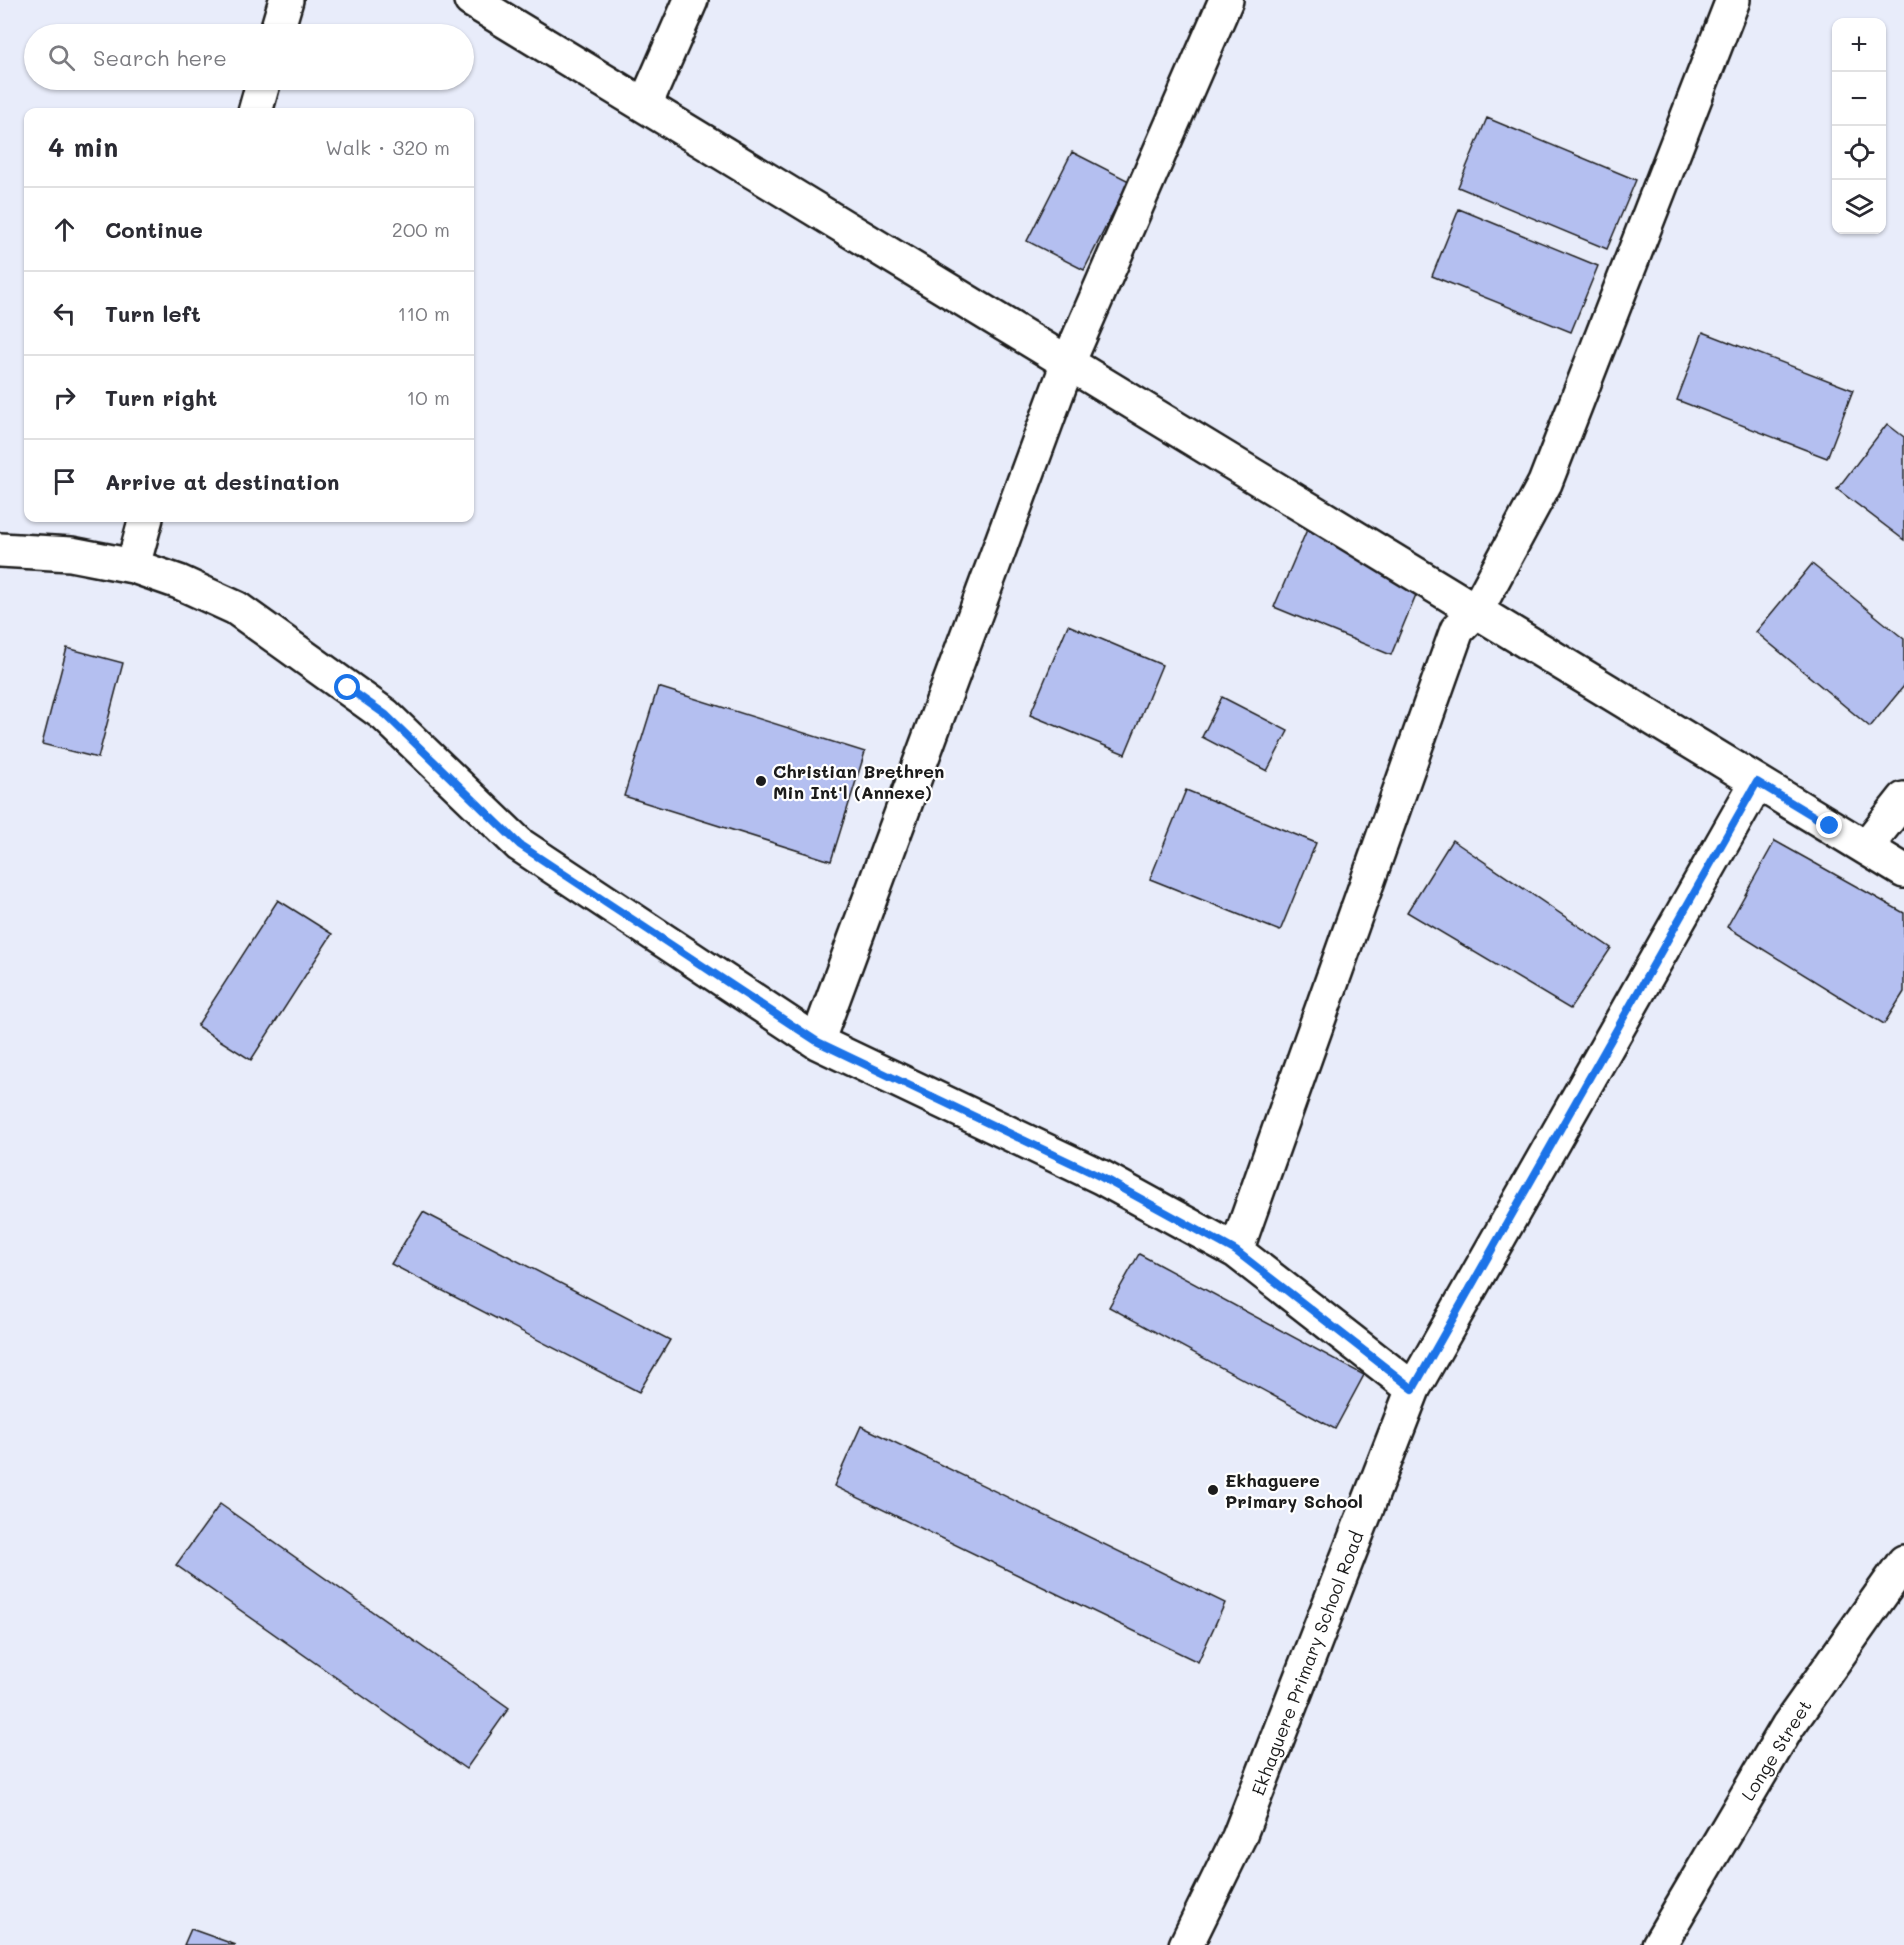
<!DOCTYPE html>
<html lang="en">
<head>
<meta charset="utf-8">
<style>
	body { margin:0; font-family:Mali,sans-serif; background:#f7f7f7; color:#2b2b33 }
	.controls { position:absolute; right:18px; top:18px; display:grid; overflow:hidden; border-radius:12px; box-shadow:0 2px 4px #0004 }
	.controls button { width:54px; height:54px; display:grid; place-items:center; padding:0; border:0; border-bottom:2px solid #e1e1e2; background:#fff; color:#2b2b33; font:30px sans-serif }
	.stop { position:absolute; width:18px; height:18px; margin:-14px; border:4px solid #1a73e8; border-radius:50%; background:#fff }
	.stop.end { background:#1a73e8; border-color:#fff; box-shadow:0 2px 6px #0008 }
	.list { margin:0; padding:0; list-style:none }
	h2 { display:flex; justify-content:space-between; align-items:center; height:78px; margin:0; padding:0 24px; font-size:26px }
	h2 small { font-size:20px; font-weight:400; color:#7c7c81 }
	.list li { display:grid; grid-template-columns:39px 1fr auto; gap:18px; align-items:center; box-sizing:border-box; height:84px; padding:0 24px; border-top:2px solid #e1e1e2 }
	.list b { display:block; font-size:22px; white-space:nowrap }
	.list em { font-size:20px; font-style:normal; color:#7c7c81 }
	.icon { flex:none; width:33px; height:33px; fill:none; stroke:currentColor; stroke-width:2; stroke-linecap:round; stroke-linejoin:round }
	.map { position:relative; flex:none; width:1904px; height:1945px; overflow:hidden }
	.search { position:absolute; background:#fff; box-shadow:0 2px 4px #0004; left:24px; top:24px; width:450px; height:66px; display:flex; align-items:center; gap:15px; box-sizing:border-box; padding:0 21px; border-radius:33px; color:#7c7c81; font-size:22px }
	.panel { position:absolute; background:#fff; box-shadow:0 2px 4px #0004; left:24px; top:108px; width:450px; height:414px; border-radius:12px }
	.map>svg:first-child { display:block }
	.building { fill:#b4bff0; stroke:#1c1c1c; stroke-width:1.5 }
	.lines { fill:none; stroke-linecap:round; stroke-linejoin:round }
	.street-casing { stroke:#1c1c1c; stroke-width:38 }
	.street { stroke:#fff; stroke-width:33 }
	.route { stroke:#1a73e8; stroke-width:8 }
	.poi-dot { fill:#1c1c1c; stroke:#fff; stroke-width:2 }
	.labels { text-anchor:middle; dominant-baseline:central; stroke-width:4.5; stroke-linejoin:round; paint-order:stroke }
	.poi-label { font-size:18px; font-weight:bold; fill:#1c1c1c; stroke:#fff; text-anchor:start }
	.street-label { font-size:18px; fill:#1c1c1c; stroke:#fff }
</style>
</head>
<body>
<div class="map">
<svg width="1904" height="1945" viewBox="0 0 1904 1945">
	<rect width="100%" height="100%" fill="#e8ecfa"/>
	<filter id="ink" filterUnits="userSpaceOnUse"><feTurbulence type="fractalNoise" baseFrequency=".0167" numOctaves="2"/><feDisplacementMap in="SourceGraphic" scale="12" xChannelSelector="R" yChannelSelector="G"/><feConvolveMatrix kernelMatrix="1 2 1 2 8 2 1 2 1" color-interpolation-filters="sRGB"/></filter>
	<g filter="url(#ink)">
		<path class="building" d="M1487,118L1636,180L1607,249L1458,187Z
			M1072,152L1129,181L1084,270L1027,241Z
			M1459,209L1598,266L1571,332L1432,276Z
			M1703,332L1853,390L1827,458L1677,400Z
			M1887,424L1904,437V540L1837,489Z
			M1309,525L1425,573L1391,655L1274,607Z
			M1812,564L1904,639V686L1870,727L1756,632Z
			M1068,625L1162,665L1125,754L1030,715Z
			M67,648L123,663L98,758L42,744Z
			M658,687L865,752L831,861L624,796Z
			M1222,697L1288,731L1267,771L1202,737Z
			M1186,790L1316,843L1280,931L1150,879Z
			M1452,840L1611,948L1570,1009L1407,912Z
			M1775,841L1904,913V992L1884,1024L1727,927Z
			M278,900L332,934L251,1060L197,1026Z
			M423,1212L670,1340L639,1392L391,1264Z
			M1139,1254L1364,1375L1335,1429L1109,1307Z
			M861,1426L1225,1603L1198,1662L834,1486Z
			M220,1504L509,1708L466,1769L176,1565Z
			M191,1929L236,1945H184Z"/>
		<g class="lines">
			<defs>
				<path id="street" d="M471,0L1904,871
					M276,34L286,0
					M645,105L691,0
					M255,112L264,80
					M0,550L71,554L133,566L179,582L236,608L385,715L520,845L817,1042L1101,1177L1236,1251L1413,1389
					M133,566L146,518
					M1866,847L1904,799
					M817,1042L1068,363L1226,0
					M1236,1251L1457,630L1476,611L1545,483L1733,0
					M1186,1945L1239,1837L1413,1389L1757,782
					M1659,1945L1788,1726L1904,1562"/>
			</defs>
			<use href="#street" class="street-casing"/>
			<use href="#street" class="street"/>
		</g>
	</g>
	<g class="lines" filter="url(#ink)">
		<path class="route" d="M348,688L386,715L520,845L798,1029L818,1042L1101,1177L1236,1251L1413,1389L1757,782L1830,826"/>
	</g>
	<g class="poi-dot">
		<circle cx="761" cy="781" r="6"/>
		<circle cx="1213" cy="1490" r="6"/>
	</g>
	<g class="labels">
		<g class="poi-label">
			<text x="773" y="771">Christian Brethren<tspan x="773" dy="21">Min Int'l (Annexe)</tspan></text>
			<text x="1225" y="1480">Ekhaguere<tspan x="1225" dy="21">Primary School</tspan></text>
		</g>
		<g class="street-label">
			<text transform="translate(1307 1663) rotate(-69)">Ekhaguere Primary School Road</text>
			<text transform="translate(1776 1750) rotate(-58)">Longe Street</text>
		</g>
	</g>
</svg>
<div class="controls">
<button>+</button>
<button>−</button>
<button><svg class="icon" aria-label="locate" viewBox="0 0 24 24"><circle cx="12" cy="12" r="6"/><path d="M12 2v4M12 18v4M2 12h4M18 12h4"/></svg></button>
<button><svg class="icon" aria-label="layers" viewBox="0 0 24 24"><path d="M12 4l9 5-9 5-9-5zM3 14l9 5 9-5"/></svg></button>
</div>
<div class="stop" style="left:348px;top:688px"></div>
<div class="stop end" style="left:1830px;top:826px"></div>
<div class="search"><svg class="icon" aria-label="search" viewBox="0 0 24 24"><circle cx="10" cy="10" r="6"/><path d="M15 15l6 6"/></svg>Search here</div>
<section class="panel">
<h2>4 min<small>Walk · 320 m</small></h2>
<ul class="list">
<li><svg class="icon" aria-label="ahead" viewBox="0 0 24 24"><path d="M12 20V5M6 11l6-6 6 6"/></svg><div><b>Continue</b></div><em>200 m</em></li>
<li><svg class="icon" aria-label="left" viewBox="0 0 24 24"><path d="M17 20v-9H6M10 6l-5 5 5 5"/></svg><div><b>Turn left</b></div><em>110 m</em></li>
<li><svg class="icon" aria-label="right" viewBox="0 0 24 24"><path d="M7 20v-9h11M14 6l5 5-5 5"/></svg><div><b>Turn right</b></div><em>10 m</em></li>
<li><svg class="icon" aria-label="arrive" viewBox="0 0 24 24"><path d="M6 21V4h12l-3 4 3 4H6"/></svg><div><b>Arrive at destination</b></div></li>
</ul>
</section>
</div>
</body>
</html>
